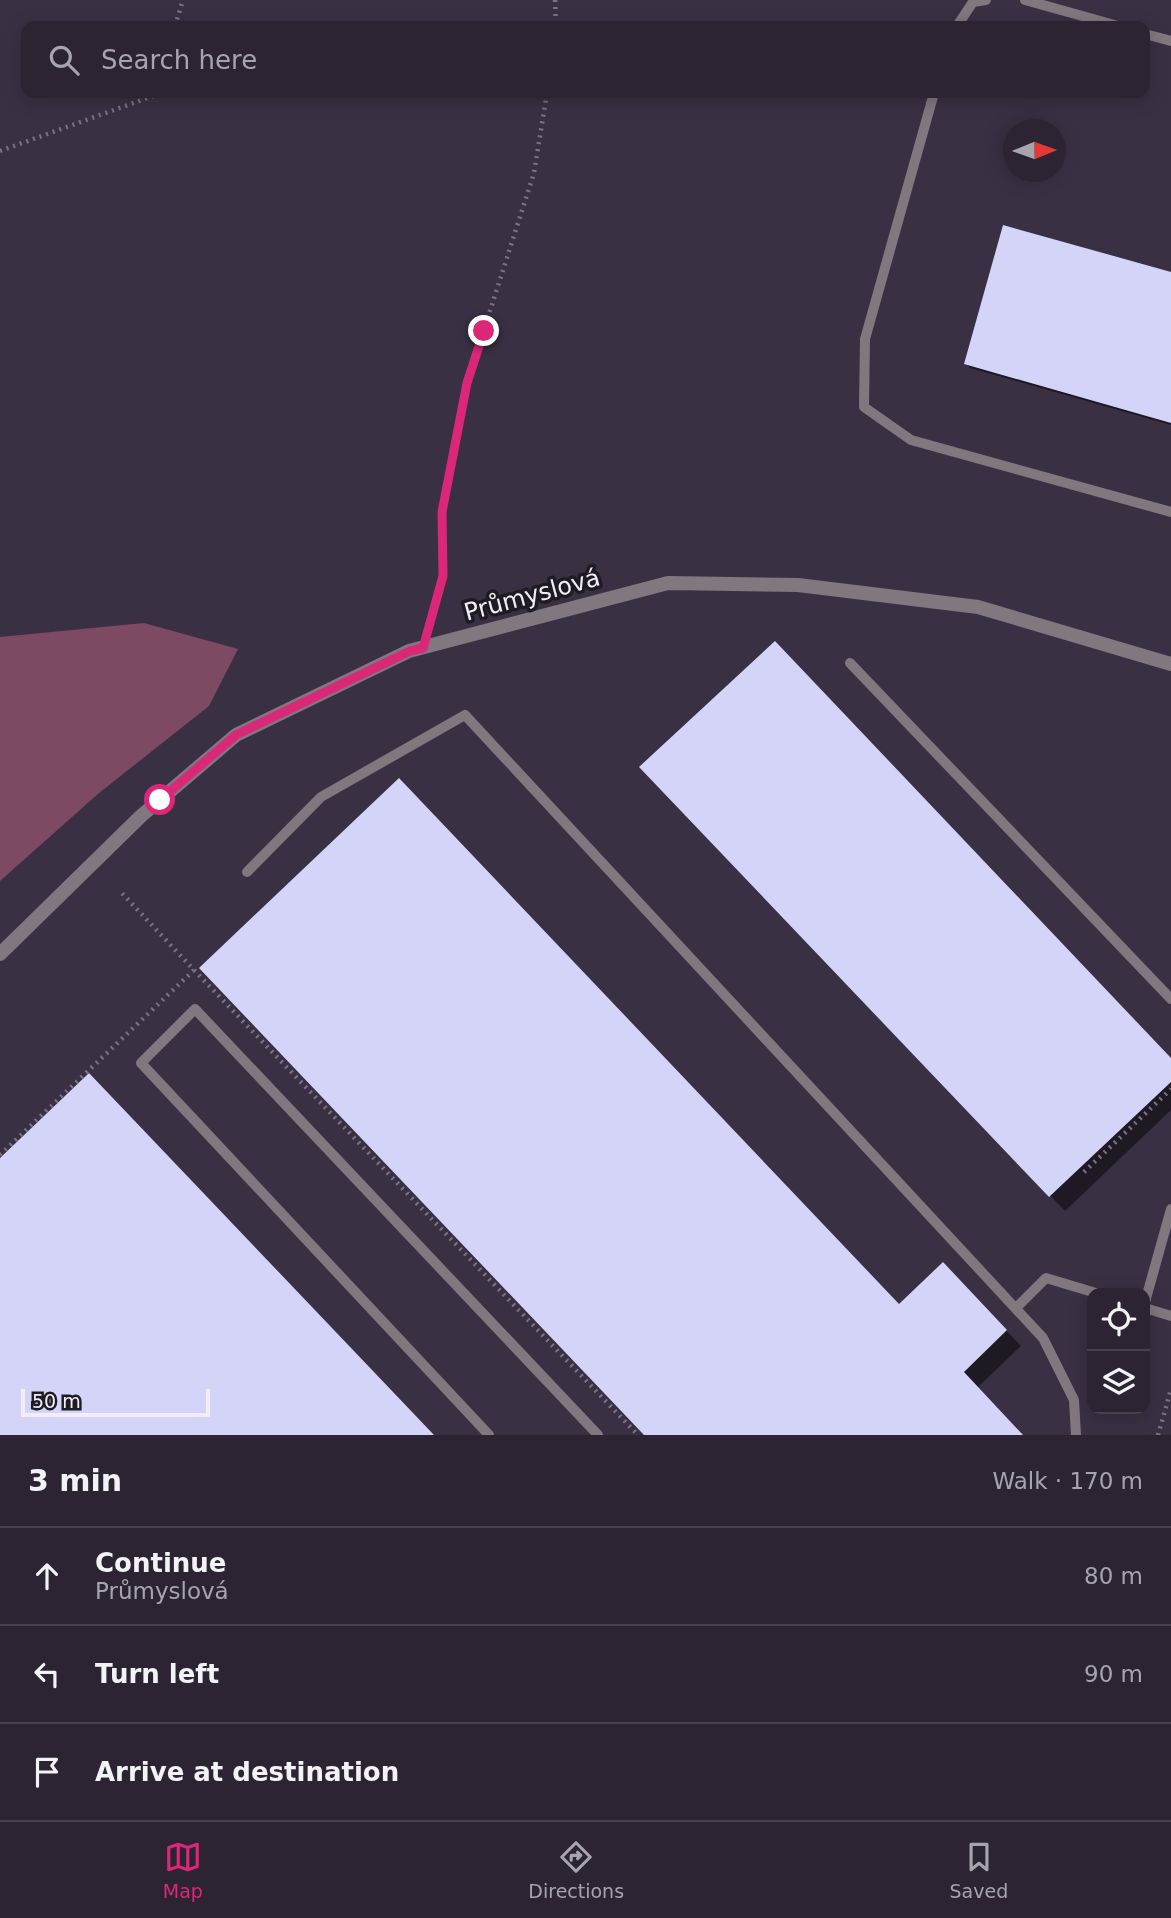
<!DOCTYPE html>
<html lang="en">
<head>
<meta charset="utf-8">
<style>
	body { margin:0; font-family:"DejaVu Sans",sans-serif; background:#38303f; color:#f1f3f6 }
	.controls { position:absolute; right:21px; bottom:21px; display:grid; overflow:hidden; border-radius:14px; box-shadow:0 4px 18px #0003 }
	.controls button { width:63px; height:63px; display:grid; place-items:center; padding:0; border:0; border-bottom:2px solid #48414e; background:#2c2433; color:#f1f3f6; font:35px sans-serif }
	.compass { position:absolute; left:1003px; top:119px; width:63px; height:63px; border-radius:50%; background:#2c2433; box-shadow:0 4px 18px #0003; rotate:89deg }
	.scale { position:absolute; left:21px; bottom:18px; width:189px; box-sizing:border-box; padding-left:7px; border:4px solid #f3edfa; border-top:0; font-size:19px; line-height:24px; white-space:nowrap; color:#f3edfa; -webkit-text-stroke:5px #1f1b23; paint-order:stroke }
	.stop { position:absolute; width:21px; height:21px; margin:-16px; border:5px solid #db2777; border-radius:50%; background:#fff }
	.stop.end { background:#db2777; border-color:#fff; box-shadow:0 2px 7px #0008 }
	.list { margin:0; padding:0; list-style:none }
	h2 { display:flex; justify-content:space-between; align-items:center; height:91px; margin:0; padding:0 28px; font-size:30px }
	h2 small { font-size:23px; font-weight:400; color:#a6a4ac }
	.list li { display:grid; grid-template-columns:46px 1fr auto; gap:21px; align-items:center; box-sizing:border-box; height:98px; padding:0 28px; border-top:2px solid #48414e }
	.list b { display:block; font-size:26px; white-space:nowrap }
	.list p { margin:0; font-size:23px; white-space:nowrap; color:#a6a4ac }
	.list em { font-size:23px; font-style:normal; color:#a6a4ac }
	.icon { flex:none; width:38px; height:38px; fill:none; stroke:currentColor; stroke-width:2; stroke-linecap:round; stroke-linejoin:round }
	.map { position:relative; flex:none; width:1171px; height:1435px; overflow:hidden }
	.search { position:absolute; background:#2c2433; box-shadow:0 4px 18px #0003; left:21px; right:21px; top:21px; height:77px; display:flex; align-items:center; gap:18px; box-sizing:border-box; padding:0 24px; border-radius:14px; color:#a6a4ac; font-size:26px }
	.sheet { height:385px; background:#2c2433 }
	nav { display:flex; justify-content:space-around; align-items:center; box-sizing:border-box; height:98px; border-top:2px solid #48414e; background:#2c2433; font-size:19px; color:#a6a4ac }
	nav a { display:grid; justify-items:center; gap:4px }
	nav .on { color:#db2777 }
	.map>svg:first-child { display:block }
	.grass { fill:#7d4963 }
	.shadow { fill:#0007 }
	.building { fill:#d3d4f8 }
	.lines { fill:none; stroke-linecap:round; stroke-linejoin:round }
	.path { stroke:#7b7384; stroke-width:4.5; stroke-dasharray:2 5; stroke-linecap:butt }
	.lane { stroke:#80777f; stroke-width:10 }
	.street { stroke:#80777f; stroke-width:14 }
	.route { stroke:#db2777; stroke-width:9 }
	.labels { text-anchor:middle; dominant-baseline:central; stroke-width:7; stroke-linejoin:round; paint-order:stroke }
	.street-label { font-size:24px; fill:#f3edfa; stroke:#1f1b23 }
</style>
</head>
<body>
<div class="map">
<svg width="1171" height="1435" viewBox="0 0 1171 1435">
	<rect width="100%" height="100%" fill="#3a3044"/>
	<path class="grass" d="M144,623L238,649L209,706L99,793L0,881V637Z"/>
	<path class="shadow" d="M1171,274V425L970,368L966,363Z
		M642,767L1171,1060V1110L1065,1211Z
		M957,1279L1021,1346L977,1388L1022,1435H646L899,1306Z"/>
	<path class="building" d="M1003,225L1171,272V423L964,364Z
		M775,641L1171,1058V1082L1049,1197L639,767Z
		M399,778L899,1304L943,1262L1007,1330L964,1372L1023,1435H644L199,968Z
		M89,1073L434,1435H0V1158Z"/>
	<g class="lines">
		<path class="path" d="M555,0L556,26
			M175,26L183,0
			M0,151L153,96L154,93
			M429,626L443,577L442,512L467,383L534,173L547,93
			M194,970L638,1435
			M0,1155L194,970L119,890
			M1084,1172L1171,1089
			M1158,1435L1171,1389"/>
		<path class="lane" d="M1025,0L1118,26
			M957,26L973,2L986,0
			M1145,34L1171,41
			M934,93L865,339L864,407L911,440L1171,512
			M850,663L1171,999
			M247,872L321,797L465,715L1043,1338L1074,1400L1076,1435
			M1145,1302L1171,1209
			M1016,1308L1046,1278L1096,1293
			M1145,1308L1171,1316
			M489,1435L141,1063L195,1009L598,1435"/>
		<path class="street" d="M0,954L141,816L236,735L409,651L668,583L798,585L978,607L1171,664"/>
	</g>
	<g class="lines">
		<path class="route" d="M160,800L236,735L410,651L423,648L443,576L442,512L467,383L484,331"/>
	</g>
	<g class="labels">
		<g class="street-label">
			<text transform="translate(532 595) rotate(-15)">Průmyslová</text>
		</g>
	</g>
</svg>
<div class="controls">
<button><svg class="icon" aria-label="locate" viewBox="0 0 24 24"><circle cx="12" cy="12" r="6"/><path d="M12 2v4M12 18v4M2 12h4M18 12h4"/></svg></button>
<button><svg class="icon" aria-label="layers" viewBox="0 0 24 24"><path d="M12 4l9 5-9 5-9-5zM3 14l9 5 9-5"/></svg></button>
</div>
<svg class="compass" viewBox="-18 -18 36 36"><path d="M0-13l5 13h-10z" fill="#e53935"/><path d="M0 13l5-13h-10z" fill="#a6a4ac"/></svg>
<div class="scale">50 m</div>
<div class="stop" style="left:160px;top:800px"></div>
<div class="stop end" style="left:484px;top:331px"></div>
<div class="search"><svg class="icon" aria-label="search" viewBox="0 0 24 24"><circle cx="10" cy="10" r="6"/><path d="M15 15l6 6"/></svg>Search here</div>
</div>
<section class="sheet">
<h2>3 min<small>Walk · 170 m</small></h2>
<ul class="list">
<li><svg class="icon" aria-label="ahead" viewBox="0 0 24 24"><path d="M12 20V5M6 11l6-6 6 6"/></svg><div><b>Continue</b><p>Průmyslová</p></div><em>80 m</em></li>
<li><svg class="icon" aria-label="left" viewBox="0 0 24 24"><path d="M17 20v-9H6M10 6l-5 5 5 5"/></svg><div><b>Turn left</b></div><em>90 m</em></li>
<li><svg class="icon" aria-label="arrive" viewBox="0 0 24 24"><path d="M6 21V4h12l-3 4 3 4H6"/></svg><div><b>Arrive at destination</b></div></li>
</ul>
</section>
<nav>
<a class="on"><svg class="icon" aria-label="map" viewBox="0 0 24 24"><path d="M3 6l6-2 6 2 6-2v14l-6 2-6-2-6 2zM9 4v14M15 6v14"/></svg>Map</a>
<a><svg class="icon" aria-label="directions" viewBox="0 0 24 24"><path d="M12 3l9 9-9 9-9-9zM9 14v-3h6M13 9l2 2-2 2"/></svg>Directions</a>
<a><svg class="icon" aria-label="saved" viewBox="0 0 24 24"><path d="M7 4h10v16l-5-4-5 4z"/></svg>Saved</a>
</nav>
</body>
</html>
